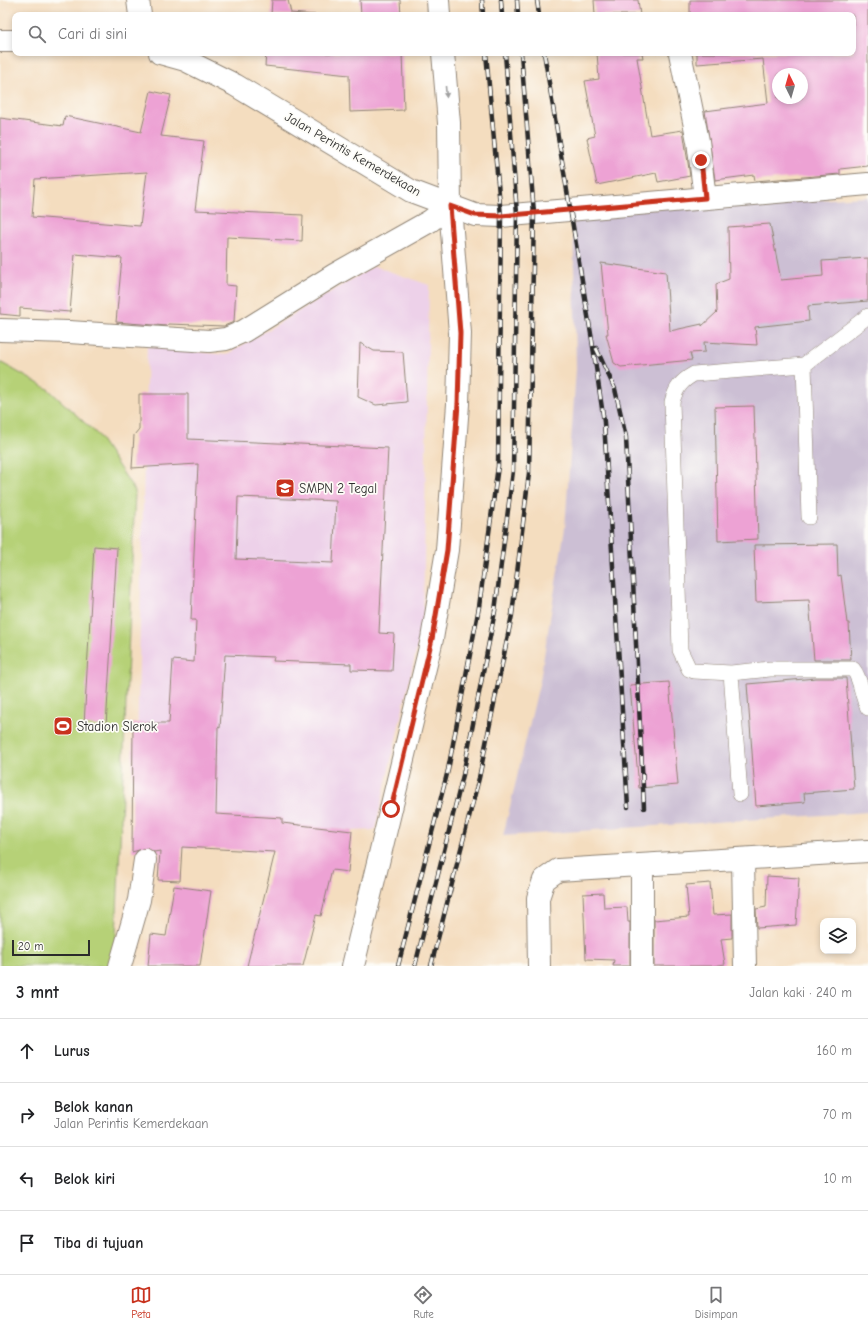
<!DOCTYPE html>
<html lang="id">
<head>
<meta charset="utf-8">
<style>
	body { margin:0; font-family:"Comic Neue",sans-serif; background:#f6f6f6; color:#202124 }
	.controls { position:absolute; right:12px; bottom:12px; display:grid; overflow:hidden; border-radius:8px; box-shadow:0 2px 6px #0003 }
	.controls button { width:36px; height:36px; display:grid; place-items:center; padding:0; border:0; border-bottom:1px solid #e0e0e0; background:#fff; color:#202124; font:20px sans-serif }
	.compass { position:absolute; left:772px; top:68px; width:36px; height:36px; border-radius:50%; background:#fff; box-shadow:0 2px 6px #0003; rotate:355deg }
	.scale { position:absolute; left:12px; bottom:10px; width:78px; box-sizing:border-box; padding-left:4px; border:2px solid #2b2b2b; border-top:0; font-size:11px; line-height:14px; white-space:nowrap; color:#2b2b2b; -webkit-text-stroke:3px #fdfcf7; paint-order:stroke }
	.stop { position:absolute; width:12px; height:12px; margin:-9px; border:3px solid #c8321e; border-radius:50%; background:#fff }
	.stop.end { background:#c8321e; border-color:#fff; box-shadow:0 1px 4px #0008 }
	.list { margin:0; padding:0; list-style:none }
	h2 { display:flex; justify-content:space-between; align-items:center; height:52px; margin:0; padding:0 16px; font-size:17px }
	h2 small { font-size:13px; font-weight:400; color:#757577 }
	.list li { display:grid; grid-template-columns:26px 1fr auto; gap:12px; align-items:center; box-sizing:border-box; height:64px; padding:0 16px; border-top:1px solid #e0e0e0 }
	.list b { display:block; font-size:15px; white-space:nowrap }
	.list p { margin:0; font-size:13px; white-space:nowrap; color:#757577 }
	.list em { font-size:13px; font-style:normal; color:#757577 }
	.icon { flex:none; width:22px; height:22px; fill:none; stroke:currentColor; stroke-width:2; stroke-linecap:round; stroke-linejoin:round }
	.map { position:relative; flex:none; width:868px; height:966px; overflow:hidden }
	.search { position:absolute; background:#fff; box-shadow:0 2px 6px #0003; left:12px; right:12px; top:12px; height:44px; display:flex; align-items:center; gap:10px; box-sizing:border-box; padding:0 14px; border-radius:8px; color:#757577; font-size:15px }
	.sheet { height:308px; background:#fff }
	nav { display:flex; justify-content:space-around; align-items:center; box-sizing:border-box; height:56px; border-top:1px solid #e0e0e0; background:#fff; font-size:11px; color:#757577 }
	nav a { display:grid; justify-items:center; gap:2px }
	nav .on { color:#c8321e }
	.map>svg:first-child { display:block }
	.built { fill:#edd1e9 }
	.industrial { fill:#ccbfd4 }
	.green { fill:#b6d177; stroke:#707e51 }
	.building { fill:#eda2d4; fill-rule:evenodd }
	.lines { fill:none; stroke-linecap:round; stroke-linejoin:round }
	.service-casing { stroke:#908475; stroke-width:16 }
	.minor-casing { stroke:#908475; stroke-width:24 }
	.tertiary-casing { stroke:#908475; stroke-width:24 }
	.service { stroke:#fff; stroke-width:15 }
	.minor { stroke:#fff; stroke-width:22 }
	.tertiary { stroke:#fff; stroke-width:22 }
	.rail-casing { stroke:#2b2b2b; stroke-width:4.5 }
	.rail { stroke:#fdfcf7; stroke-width:3; stroke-dasharray:9; stroke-linecap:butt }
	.oneway { fill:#a0a0a0 }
	.route { stroke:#c8321e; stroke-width:5 }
	.labels { text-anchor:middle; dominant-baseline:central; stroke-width:3.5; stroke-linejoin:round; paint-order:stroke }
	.street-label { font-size:13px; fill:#2b2b2b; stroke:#fdfcf7 }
	.poi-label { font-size:13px; fill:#2b2b2b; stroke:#fdfcf7; text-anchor:start }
</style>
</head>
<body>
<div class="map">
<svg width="868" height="966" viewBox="0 0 868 966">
	<rect width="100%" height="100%" fill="#fdfcf7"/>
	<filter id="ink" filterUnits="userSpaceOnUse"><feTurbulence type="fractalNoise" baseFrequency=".025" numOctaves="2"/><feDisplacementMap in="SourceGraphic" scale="8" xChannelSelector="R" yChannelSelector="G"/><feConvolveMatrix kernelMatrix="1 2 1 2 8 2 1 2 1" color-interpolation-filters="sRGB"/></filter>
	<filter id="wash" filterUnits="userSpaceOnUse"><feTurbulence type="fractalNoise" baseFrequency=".012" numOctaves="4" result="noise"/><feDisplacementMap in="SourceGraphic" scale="16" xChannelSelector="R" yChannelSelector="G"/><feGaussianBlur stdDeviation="0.9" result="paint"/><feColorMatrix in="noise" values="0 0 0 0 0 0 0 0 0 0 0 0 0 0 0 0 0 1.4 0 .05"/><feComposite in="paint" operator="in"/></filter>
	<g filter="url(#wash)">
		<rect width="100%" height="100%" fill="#f4ddbf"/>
		<path class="built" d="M374,266L429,285L423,621L375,830L352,831L286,824H135L147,346L226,355Z"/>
		<path class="industrial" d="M868,197V812L503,836L540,680L565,528L576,369L573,213Z"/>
		<path class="green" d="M0,362L48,389L97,434L135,491L115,961L110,966H0Z"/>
		<g id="blocks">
			<path class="building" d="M272,0H288L291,13L315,15H271Z
				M360,0H400L401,15H361Z
				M594,0H638L640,15H595Z
				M690,0H868V166L840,169V174L755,181L754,175L715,180L705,111L768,103L763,59L697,64V53H693H853V15H690ZM778,74H802V98H778Z
				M266,53H402L404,110L350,112L349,75L265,66Z
				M597,53H642L643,58H637L650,135L683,130L690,176L658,182L656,173L597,185L587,138L595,136L585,81L599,79Z
				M151,91L171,95L161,136L204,141L195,210L303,215L302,241L227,237L226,285L236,286L234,322L224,326L168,324L167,326L116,322L122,258L75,254L70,312L20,308V316L0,314V118L63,126L65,116L141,132ZM147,172L140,226L32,217L35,179Z
				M770,224L781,280L823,276L822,261L868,258V301L808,306L809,321L755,327L757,345L704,342L705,352L690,353L692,360L621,367L614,363L606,334H608L601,263L666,272L670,331L702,324V326L717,312L716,284L729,279L728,227Z
				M360,343L374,351L403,352L407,402L376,405L358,397Z
				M139,394H188V439L388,448L379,633L394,634L392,671L351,670V664L273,661L274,657L225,655L220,728L218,727L216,814L282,818V823L352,831L348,872L332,870L321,916L316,915L303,966H247L275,852L182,847L180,881L158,880L160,851L154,852L146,848L132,852L133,723H169L173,660L194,662L196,620H191L198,464L132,468L134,435L139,429ZM238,497L336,501L333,563L236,559Z
				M754,406L758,539L718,541L715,407Z
				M837,544L838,576L841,575L847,623H849L851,660H814L809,600L756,602L754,545Z
				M94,546L117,548L106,726L84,725Z
				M816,678H846L854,789L804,793L805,802L756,806L747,684Z
				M669,682L678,785L639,788L630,685Z
				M767,876L799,878L796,925L757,928L756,909L766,907Z
				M710,883L713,915L732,914V938L721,939L725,964L713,966H654V920L689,917L686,885Z
				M174,886L211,891L200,966H148L151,934L166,936Z
				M603,893L604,908L627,907L628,922H630V966H613L614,960L586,959L583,894Z"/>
		</g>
	</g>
	<g filter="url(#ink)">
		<use href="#blocks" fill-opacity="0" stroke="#908475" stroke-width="1"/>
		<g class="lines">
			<defs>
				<path id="service" d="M868,316L804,365L694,374C681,381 676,388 672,402L680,650L689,669L694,671L731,673L770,669H853C862,680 861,696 868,708
					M804,365L809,517
					M731,673L740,794"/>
				<path id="minor" d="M138,0L140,15
					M680,53L698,141L705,198
					M0,330L69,332L209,341L226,339L244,331L334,275L430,221L450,206
					M743,859L745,966
					M120,966L139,900L145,860
					M353,966L432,639L447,550L458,404L460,333L450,206
					M539,966L538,898L544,880L558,870L868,851
					M642,966V865"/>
				<path id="tertiary" d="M438,0L439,15
					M0,41H15
					M160,53L185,60L235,85L411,191L475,215L501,216L868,184
					M443,53L449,123L450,206"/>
			</defs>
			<use href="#service" class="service-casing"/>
			<use href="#minor" class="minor-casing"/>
			<use href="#tertiary" class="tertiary-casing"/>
			<use href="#service" class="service"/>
			<use href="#minor" class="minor"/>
			<use href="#tertiary" class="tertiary"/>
			<defs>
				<path id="rail" d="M482,0L483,15
					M501,0L502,15
					M517,0L518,15
					M537,0L539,15
					M544,53L592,340L604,422L628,807
					M596,348L615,389L626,437L644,808
					M398,966L448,770L479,607L498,466L501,216L486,53
					M415,966L463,775L495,611L513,471L517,214L505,53
					M431,966L479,778L512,615L529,473L534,213L521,53"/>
			</defs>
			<use href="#rail" class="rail-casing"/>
			<use href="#rail" class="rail"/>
		</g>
		<defs><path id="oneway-solid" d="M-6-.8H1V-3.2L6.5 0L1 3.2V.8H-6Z"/></defs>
		<use class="oneway" href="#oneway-solid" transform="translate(446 92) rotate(85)"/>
	</g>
	<g class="lines" filter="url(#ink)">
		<path class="route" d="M391,809L432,639L447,550L458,404L460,333L450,206L475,215L501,216L705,198L701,160"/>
	</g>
	<defs>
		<symbol id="school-square" viewBox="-11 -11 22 22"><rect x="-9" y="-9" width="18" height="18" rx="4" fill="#c8321e" stroke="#fdfcf7"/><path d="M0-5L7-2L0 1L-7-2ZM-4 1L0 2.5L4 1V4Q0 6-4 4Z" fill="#fff"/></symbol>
		<symbol id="stadium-square" viewBox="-11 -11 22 22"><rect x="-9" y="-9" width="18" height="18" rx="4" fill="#c8321e" stroke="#fdfcf7"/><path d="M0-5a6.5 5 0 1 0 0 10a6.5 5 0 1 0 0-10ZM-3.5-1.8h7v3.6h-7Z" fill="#fff"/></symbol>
	</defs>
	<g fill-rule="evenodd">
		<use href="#school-square" x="274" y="477" width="22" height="22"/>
		<use href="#stadium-square" x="52" y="715" width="22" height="22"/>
	</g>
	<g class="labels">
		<g class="street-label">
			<text transform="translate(353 154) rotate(30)">Jalan Perintis Kemerdekaan</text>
		</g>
		<g class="poi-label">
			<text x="299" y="488">SMPN 2 Tegal</text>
			<text x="77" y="726">Stadion Slerok</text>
		</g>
	</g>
</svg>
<div class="controls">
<button><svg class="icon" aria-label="layers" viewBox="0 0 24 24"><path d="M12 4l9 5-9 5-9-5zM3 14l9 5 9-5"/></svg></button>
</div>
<svg class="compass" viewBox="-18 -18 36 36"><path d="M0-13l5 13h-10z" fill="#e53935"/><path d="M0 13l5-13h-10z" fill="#757577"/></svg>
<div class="scale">20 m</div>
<div class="stop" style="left:391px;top:809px"></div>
<div class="stop end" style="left:701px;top:160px"></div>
<div class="search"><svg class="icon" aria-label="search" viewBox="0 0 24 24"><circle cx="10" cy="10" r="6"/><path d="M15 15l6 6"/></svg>Cari di sini</div>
</div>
<section class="sheet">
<h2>3 mnt<small>Jalan kaki · 240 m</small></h2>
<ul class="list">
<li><svg class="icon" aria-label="ahead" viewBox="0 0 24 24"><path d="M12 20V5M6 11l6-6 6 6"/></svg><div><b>Lurus</b></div><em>160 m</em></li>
<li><svg class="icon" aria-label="right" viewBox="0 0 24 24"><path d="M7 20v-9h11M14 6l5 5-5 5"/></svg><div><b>Belok kanan</b><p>Jalan Perintis Kemerdekaan</p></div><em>70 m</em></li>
<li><svg class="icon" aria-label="left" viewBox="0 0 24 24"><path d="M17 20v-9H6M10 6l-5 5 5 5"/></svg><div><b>Belok kiri</b></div><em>10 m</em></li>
<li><svg class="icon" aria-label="arrive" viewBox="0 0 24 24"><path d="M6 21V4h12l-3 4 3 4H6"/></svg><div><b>Tiba di tujuan</b></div></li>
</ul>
</section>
<nav>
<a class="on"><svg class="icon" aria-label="map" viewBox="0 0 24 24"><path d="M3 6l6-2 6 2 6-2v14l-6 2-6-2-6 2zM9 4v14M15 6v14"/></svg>Peta</a>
<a><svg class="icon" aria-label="directions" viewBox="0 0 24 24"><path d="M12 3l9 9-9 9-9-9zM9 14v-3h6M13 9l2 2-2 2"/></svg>Rute</a>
<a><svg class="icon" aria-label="saved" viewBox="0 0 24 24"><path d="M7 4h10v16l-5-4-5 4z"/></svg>Disimpan</a>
</nav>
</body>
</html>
